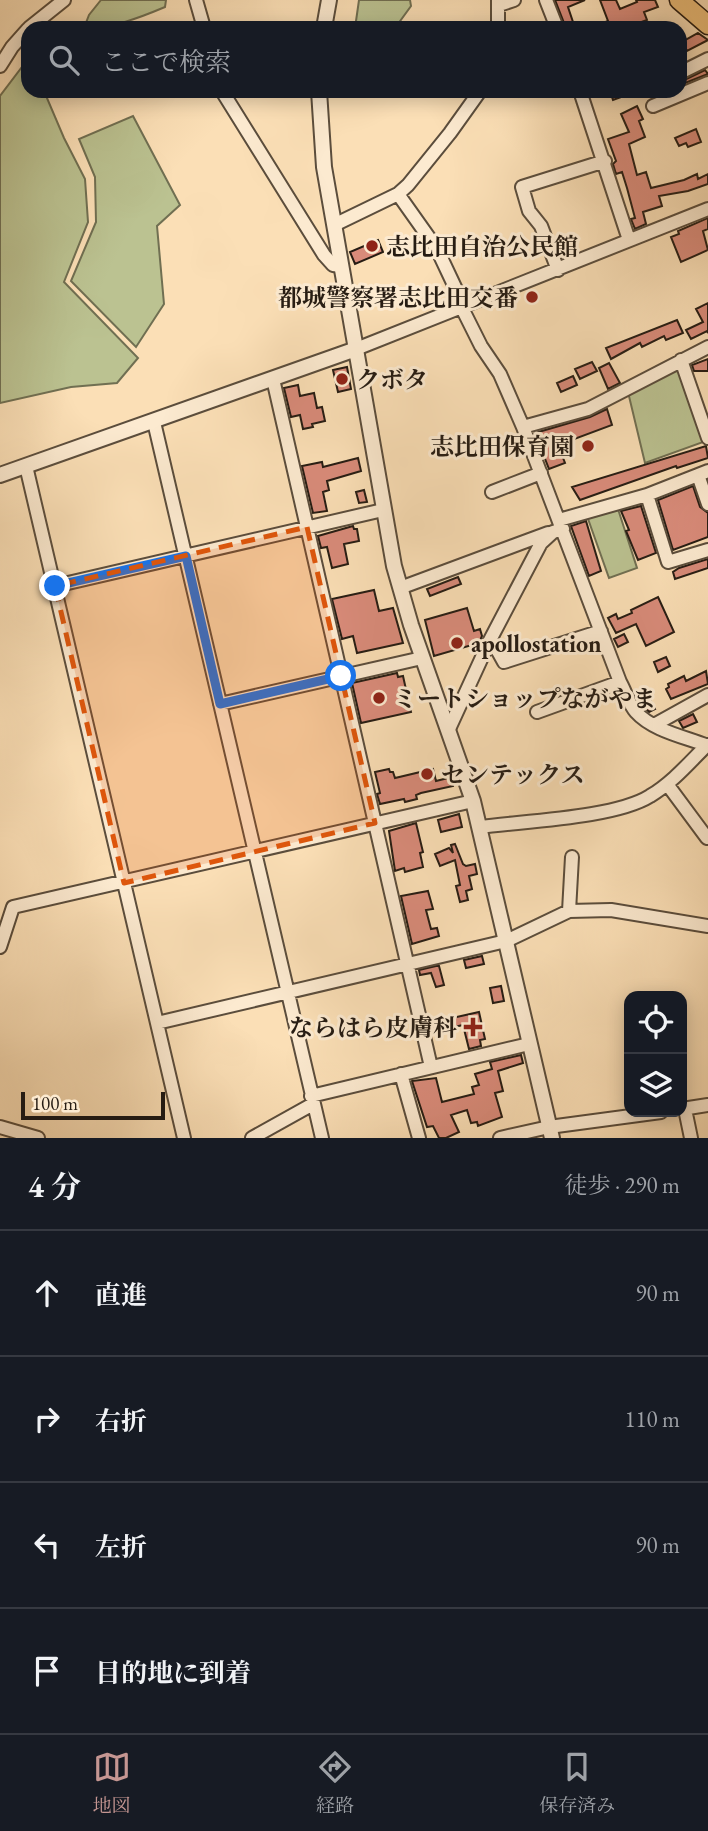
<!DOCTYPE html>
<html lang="ja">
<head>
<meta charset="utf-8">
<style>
	body { margin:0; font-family:"EB Garamond","Noto Serif JP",serif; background:#20242c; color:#f1f3f6 }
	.controls { position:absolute; right:21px; bottom:21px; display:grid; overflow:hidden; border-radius:14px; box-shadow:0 4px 18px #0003 }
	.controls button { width:63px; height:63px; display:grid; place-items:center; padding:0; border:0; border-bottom:2px solid #363941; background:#171b24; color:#f1f3f6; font:35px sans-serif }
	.scale { position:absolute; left:21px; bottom:18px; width:144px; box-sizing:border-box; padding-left:7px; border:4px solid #261c13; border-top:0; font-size:19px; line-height:24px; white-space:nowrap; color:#261c13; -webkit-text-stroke:5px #fcead0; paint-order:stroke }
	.stop { position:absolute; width:21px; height:21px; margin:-16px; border:5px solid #1a73e8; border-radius:50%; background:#fff }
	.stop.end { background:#1a73e8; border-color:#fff; box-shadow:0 2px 7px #0008 }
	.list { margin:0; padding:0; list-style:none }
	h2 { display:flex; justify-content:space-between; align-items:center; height:91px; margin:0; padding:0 28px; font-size:30px }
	h2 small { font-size:23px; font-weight:400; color:#9ea1a6 }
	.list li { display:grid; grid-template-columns:46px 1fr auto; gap:21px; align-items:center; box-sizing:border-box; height:126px; padding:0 28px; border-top:2px solid #363941 }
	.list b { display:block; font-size:26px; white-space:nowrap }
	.list em { font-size:23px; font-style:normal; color:#9ea1a6 }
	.icon { flex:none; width:38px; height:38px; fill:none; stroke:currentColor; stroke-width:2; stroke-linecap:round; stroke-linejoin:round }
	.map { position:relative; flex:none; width:708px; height:1138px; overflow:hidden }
	.search { position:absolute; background:#171b24; box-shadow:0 4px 18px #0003; left:21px; right:21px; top:21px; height:77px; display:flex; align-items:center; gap:18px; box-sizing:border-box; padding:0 24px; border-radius:21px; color:#9ea1a6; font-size:26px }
	.sheet { height:595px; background:#171b24 }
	nav { display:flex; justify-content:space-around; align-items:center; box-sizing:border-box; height:98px; border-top:2px solid #363941; background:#171b24; font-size:19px; color:#9ea1a6 }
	nav a { display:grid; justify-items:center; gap:4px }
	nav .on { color:#c59692 }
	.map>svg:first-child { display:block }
	.green { fill:#bbc291; stroke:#706f52; stroke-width:2 }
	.building { fill:#d98b7a; stroke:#261c13; stroke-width:2 }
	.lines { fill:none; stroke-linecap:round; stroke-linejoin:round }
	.minor-casing { stroke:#5b4d3c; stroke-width:16 }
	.tertiary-casing { stroke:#5b4d3c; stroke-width:18 }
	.primary-casing { stroke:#261c13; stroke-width:21 }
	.minor { stroke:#fcead0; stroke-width:12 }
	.tertiary { stroke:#fcead0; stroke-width:14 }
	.primary { stroke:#eec07b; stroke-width:18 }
	.route { stroke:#1a73e8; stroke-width:9 }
	.marked { fill:#de560c; fill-opacity:0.2; stroke:#de560c; stroke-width:5; stroke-dasharray:14 9; stroke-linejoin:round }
	.poi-dot { fill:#8f2418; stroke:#fcead0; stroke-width:2.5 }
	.labels { text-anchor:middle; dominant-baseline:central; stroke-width:6; stroke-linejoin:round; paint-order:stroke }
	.poi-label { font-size:24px; font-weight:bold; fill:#261c13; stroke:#fcead0; text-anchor:start }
</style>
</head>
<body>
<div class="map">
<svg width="708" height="1138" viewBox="0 0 708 1138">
	<rect width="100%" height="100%" fill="#fbdfb6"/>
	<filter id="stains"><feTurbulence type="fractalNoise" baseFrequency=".00286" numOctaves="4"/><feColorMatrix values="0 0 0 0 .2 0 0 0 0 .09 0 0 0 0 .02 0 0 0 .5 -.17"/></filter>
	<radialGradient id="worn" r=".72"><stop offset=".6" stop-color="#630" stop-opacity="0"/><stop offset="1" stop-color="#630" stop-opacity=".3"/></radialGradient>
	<path class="green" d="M101,0H166L165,7C139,18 113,28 84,28L89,15Z
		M359,0H410L411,6L395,28H355Z
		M28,59V91H44L64,138L85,179L88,222L64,282L138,358L117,383L71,387L0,403V96Z
		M133,116L180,205L157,226L164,304L136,347L71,281L96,222L95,177L79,139Z
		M676,365L706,441L645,463L628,392Z
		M618,509L637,568L609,578L587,516Z"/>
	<path class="building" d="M555,0H585L568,7L575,28H566Z
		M600,0H616L620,9L637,2L636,0H655L658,7L644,12L647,20L636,24L623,28H591L608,21Z
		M698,33L708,40L687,51L682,42Z
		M705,70L708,74L680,85V82Z
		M610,91H635V92L613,100Z
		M637,106L643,119L639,121L645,137L629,144L637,175L646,172L651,188L684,180L697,174L698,179L708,174V184L688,191L659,196L662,206L643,212L646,224L635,229L631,219L635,218L627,188L622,172L616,174L613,164L616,161L608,139L629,132L621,114Z
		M696,129L701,142L688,147L686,143L679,146L675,138Z
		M708,218V229L703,231L708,250L681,262L671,237L679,234L678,231Z
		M378,240L383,252L355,264L350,252Z
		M708,303V333L707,331L691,339L686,330L703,322L696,309Z
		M677,320L683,333L666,340L664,336L642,347L640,343L611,359L606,348Z
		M708,359V371H694L692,365Z
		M592,362L597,371L580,379L575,369Z
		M609,363L620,383L608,389L599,368Z
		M347,367L351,389L338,392L333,370Z
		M573,376L577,385L561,392L557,383Z
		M298,385L300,396L314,393L317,408L322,407L325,421L312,424L313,427L303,429L300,415L291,417L284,388Z
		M607,409L612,425L558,445L565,463L549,469L535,433L590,417Z
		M706,446L708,458L677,468L676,466L580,500L572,487Z
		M358,458L361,471L327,481L329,490L323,492L327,511L313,513L302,466L322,462L323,467Z
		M693,486L700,507L708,513V537L673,550L658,500Z
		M364,490L367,502L359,503L356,492Z
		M641,506L656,553L638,560L626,531L629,530L621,511Z
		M586,521L601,571L589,576L571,526Z
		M353,526L354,529H357L359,541L344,544L348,564L332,568L327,547L321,548L318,536Z
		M708,559V568L675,579L673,572L679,568Z
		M458,577L461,584L430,596L427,589Z
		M374,590L379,611L393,608L403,643L357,653L353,636L342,639L332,599Z
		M658,597L674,632L646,646L636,624L616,633L608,618L616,614L618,619L632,613L631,610Z
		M467,608L474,631L480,629L482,636L479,643L434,656L425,620Z
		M624,634L628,642L618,647L614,639Z
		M666,657L670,666L658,672L654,662Z
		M706,671L708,684L671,699L666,689L669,687L668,684L684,676L686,681Z
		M397,673L398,677L403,676L411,712L361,723L352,683Z
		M648,696L655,709L649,712L639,701Z
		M693,714L697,722L683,728L679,721Z
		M389,769L390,772H393L395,778L433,769L436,781L452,777L453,786L421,793L416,795L417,799L405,802L404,799L380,804L377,794L380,793L375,772Z
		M459,814L462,827L441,832L438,820Z
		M416,823L423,852L420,853L423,867L405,872L404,868L395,871L389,831Z
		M455,844L463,864L466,866L475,864L477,874L469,876L472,889L466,891L468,900L460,902L456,886L460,885L455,860L440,866L435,854L449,848L453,853L451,845Z
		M428,891L433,909L426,910L431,929L437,928L439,936L412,944L401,896Z
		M482,956L484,964L466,968L464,960Z
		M436,966H439L444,985L436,987L431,973L420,975L419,970Z
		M501,986L504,1001L493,1003L490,988Z
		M479,1012L485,1039L480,1040L481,1046L469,1049L463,1025L432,1032L430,1023Z
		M521,1055L523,1063L498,1071L503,1091L495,1093L502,1117L478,1126L477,1122L471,1123L467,1110L451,1115L459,1132L446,1138H439L433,1126L427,1127L412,1081L436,1078L442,1102L474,1094L472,1087L479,1085L475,1074L492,1069L490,1062Z"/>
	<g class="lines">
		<defs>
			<path id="minor" d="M196,0L204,28
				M546,0L557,28
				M499,5L514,0
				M29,28L64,0
				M498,28V0
				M0,66L12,47L28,29
				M680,73L708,59
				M222,91L324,255L333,265L341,266
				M580,91L629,240
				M653,106L708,83
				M398,194L437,249L462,302V308L481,346L500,374L523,427L620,682C625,691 629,704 636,712C653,731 686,737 708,746
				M334,225L398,194L408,185L450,133L480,91
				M558,270L541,226L529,211L522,187L605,161
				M356,349L708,209
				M681,360L708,438
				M273,379L431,1067
				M154,422L322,1138
				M523,427L588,409L708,347
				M26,466L184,1138
				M698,475L708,504
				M492,492L541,473
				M647,495L668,562L708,550
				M559,520L647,495L708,471
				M55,586L383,510
				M400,588L548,533
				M489,642L494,644L504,662L601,631
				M220,704L422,658
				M537,712L620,682
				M654,725L708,695
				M449,729L489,642L541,543L553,532L563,529
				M667,784L707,838
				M480,827C524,821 615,818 650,796C672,783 689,763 707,745
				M569,911L572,857
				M0,947L13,907L473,801
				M157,1023L506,941L569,911L611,910L708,926
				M401,1074L419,1138
				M311,1096L529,1044
				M682,1109L708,1105
				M685,1109L691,1138
				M0,1127L38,1138
				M252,1138L313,1104
				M500,1138L549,1127L661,1112"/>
			<path id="tertiary" d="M324,28L329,0
				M319,91L324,167L394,566L411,625L473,801L552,1138
				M0,475L356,349"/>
			<path id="primary" d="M679,0L708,25"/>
		</defs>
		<use href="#minor" class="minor-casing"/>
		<use href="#tertiary" class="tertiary-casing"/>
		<use href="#primary" class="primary-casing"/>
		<use href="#minor" class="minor"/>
		<use href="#tertiary" class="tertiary"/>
		<use href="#primary" class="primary"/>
	</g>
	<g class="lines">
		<path class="route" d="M55,586L186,556L220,704L341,676"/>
	</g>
	<path class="marked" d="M307,527L375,823L124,883L55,586Z"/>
	<g class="poi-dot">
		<circle cx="372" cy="246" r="7"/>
		<circle cx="532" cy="297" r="7"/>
		<circle cx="342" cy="379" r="7"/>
		<circle cx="588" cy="446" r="7"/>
		<circle cx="457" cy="643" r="7"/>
		<circle cx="379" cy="698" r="7"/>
		<circle cx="427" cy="774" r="7"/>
		<path d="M469.5 1016.5h7v7h7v7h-7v7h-7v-7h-7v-7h7z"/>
	</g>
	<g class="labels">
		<g class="poi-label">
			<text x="386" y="246">志比田自治公民館</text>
			<text x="518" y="297" text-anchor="end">都城警察署志比田交番</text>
			<text x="356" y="379">クボタ</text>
			<text x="574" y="446" text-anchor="end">志比田保育園</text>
			<text x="471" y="643">apollostation</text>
			<text x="393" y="698">ミートショップながやま</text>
			<text x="441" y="774">センテックス</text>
			<text x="457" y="1027" text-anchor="end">ならはら皮膚科</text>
		</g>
	</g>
	<rect width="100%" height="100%" filter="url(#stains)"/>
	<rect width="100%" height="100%" fill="url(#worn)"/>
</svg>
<div class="controls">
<button><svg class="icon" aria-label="locate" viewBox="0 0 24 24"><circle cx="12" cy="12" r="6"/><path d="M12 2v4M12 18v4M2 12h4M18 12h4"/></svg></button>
<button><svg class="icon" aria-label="layers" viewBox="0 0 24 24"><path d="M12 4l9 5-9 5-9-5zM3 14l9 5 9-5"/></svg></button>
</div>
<div class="scale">100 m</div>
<div class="stop" style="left:341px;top:676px"></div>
<div class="stop end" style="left:55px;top:586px"></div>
<div class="search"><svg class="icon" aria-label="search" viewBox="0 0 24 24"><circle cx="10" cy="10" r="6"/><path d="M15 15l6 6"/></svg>ここで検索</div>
</div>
<section class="sheet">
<h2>4 分<small>徒歩 · 290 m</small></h2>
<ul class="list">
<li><svg class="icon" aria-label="ahead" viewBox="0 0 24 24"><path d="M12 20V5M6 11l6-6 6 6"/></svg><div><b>直進</b></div><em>90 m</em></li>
<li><svg class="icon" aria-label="right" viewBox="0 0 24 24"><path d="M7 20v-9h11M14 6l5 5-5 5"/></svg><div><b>右折</b></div><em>110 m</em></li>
<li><svg class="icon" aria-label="left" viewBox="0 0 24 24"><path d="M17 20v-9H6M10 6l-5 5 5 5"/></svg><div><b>左折</b></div><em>90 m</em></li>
<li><svg class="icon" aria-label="arrive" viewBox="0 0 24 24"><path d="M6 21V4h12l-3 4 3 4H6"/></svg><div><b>目的地に到着</b></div></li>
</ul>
</section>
<nav>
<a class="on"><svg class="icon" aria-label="map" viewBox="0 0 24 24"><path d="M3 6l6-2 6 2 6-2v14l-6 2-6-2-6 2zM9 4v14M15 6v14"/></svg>地図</a>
<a><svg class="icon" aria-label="directions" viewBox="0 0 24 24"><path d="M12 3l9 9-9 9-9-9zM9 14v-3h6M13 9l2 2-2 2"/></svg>経路</a>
<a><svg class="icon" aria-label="saved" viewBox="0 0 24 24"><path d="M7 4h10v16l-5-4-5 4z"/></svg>保存済み</a>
</nav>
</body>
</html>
